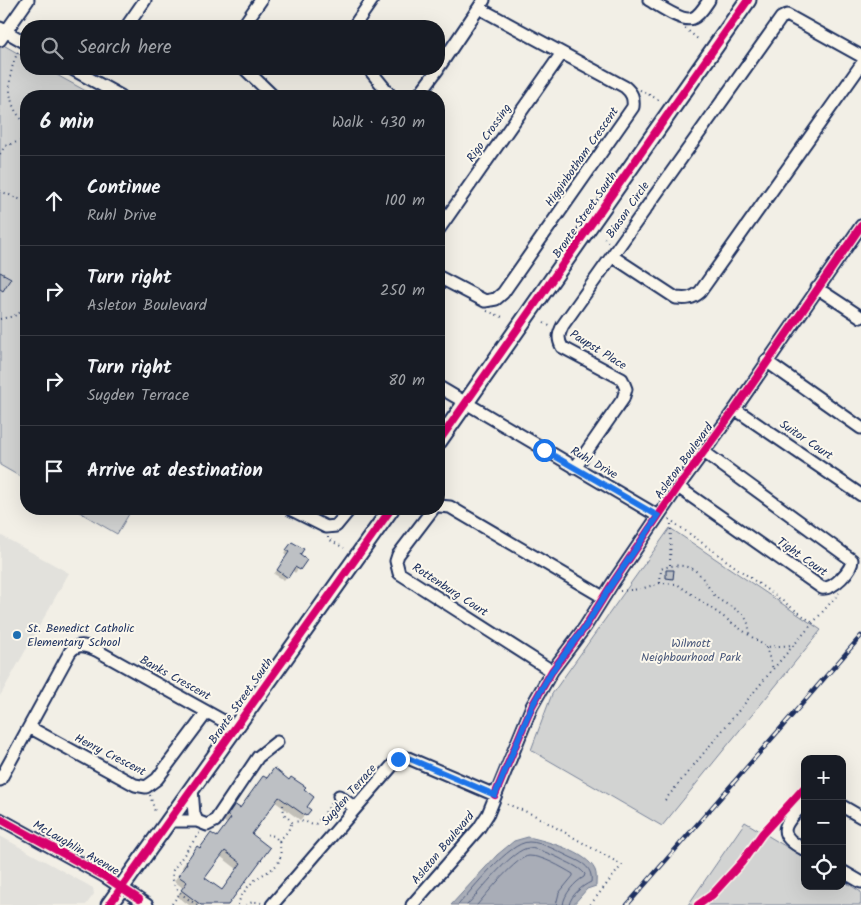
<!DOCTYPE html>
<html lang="en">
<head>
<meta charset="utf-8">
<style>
	body { margin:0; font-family:Kalam,sans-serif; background:#242831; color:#f1f3f6 }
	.controls { position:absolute; right:15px; bottom:15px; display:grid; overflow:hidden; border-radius:10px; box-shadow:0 5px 20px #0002 }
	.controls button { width:45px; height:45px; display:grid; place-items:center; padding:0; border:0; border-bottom:1px solid #363941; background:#171b24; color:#f1f3f6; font:25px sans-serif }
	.stop { position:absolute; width:15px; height:15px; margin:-11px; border:4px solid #1a73e8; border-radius:50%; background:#fff }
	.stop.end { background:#1a73e8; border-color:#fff; box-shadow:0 1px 5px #0008 }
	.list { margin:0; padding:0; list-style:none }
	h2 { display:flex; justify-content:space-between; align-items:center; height:65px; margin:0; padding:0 20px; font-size:21px }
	h2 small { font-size:16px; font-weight:400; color:#9ea1a6 }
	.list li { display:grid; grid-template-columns:32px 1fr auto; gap:15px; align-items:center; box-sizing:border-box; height:90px; padding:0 20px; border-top:1px solid #363941 }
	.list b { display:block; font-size:19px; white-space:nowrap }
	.list p { margin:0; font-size:16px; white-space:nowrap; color:#9ea1a6 }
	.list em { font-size:16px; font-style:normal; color:#9ea1a6 }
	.icon { flex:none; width:28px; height:28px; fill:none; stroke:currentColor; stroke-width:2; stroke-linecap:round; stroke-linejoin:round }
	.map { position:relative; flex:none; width:861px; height:905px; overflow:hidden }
	.search { position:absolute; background:#171b24; box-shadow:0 5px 20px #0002; left:20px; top:20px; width:425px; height:55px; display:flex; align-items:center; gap:12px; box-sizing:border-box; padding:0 18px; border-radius:20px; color:#9ea1a6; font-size:19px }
	.panel { position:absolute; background:#171b24; box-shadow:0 5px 20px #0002; left:20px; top:90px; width:425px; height:425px; border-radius:20px }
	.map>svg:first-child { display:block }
	.built { fill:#e2e1dc }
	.green { fill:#d2d3d2; stroke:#768198 }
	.water { fill:#a9adb7; stroke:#707b93 }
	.shadow { fill:#0003; fill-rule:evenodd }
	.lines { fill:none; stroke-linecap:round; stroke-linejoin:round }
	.shore { stroke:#546182; stroke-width:1 }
	.building { fill:#bdc0c4; stroke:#1b2f5e; fill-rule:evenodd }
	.minor-casing { stroke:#1b2f5e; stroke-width:15 }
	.major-casing { stroke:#1b2f5e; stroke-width:19 }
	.path { stroke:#1b2f5e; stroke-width:2; stroke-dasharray:1 4; stroke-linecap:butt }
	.minor { stroke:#fbf7ec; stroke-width:11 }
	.major { stroke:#fbf7ec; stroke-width:15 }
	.rail-casing { stroke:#1b2f5e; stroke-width:4.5 }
	.rail { stroke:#fbf7ec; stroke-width:2.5; stroke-dasharray:8; stroke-linecap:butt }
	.cycleway-casing { stroke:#fbf7ec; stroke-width:11 }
	.cycleway { stroke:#d6006c; stroke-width:8 }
	.route { stroke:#1a73e8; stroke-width:6 }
	.poi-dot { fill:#1f6fb2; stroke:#fbf7ec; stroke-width:2 }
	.labels { text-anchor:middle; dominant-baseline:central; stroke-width:4; stroke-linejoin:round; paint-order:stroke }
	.street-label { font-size:12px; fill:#1b2f5e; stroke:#fbf7ec }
	.poi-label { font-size:12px; fill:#1b2f5e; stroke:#fbf7ec; text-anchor:start }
	.park-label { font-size:12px; fill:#49587b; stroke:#fbf7ec }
</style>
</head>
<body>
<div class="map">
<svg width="861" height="905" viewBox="0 0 861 905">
	<rect width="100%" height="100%" fill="#f2efe6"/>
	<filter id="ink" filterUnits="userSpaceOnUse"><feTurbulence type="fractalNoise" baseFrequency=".02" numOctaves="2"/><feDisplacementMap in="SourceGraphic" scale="10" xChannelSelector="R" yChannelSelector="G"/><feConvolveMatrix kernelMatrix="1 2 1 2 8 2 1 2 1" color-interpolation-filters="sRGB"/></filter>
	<g filter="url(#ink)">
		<path class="built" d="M0,535L69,573L0,696Z
			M0,836L93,888L94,894L86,905H0Z"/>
		<path class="green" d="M0,43L26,58V69H46L95,96H26V480L0,465Z
			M74,509H132L117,534Z
			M670,528L821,630L662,826L531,750L552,694Z
			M745,822L805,858V886H842V880L861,892V905H688Z"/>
		<path class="water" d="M528,837C547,841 587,852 595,870C597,874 596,881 596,886L587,889L573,905H451L497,855L514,841Z"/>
		<path class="shadow" d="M289,547L305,560L295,573L292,570L284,580L274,574L287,556L284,554Z
			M274,770L309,810L300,820L274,801L250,835L269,849L227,905H189L177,896L183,888L174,881L183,869L182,867L193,852L217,838L227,824L220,818L227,808L239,809L259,782L266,779ZM220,856L237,869L221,891L204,879Z"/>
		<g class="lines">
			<path class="shore" d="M458,905C472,890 509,842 529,842C543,842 559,852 572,858C583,863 593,868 591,882C582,886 571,895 569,905
				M467,905C479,893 513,848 529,848C539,849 550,854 559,858C568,863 578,866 585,874L584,877C575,882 564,894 563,905
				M477,905C486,895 517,856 529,856C543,856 561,867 573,874V876L559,893L556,905"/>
		</g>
		<path class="building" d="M0,272L11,278L3,291L0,289Z
			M292,542L304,549L300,555L307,560L300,570L295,567L288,578L277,570L289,552L286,550Z
			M666,570H674L673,579L666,578Z
			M274,768L289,780L291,777L306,787L304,789L314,797L307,807L311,810L306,816L279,797L252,834L270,848L228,905H201L181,890L187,882L178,876L187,863L186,862L197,846L200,848L211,833L217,837L231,818L224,813L231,802L240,808L263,776L267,778ZM225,851L241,863L222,890L205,878Z"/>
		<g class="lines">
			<defs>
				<path id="minor" d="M649,0C658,5 683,23 693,18C700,15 705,6 709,0
					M127,26L145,0
					M243,26L261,0
					M354,26L372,0
					M0,28L26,43
					M0,40L28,0
					M861,56L787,15L781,18L612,256L676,298C686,299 692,299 700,292L861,65
					M439,67L484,0
					M72,69L121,96
					M245,69L273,96
					M369,69L391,96
					M418,96L438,69
					M439,229L562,53
					M439,277L485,301L496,299L503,293L633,107C634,98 632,93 625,87L479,8
					M817,288L861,317
					M766,361L861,428
					M439,387L658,516
					M735,409L861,495
					M575,468L623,399L626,389L622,379L562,347C557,338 559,333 563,325L612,256
					M678,487L822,588C833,590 852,570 852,560L704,452
					M439,506L450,507L603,597
					M290,509L326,527L336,526L350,509
					M433,509L398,555L396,561L399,573L552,671
					M29,727L135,785L146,787L157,779L207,712
					M0,780L70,652C78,642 86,646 96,650L236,728
					M192,789L194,814L197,821
					M339,796L355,808
					M805,802C786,824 772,832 805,850
					M842,806L861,817
					M0,819L104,876L147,905
					M169,821H197L207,825L215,821L258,757L277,742
					M842,871L861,882
					M272,905L398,759L408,758L495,795
					M412,905L479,828L488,814L532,706L552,671L585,627L612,584L678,487L735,409L861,226"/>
				<path id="major" d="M439,441L748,0
					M109,905L391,509"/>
			</defs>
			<use href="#minor" class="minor-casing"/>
			<use href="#major" class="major-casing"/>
			<path class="path" d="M685,28L700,41
				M18,52C9,70 6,94 16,112C19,116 23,121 26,125
				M640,90L659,100
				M0,154L5,146L26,139
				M0,191L26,202
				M604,238L609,243
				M487,311L505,318
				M0,319L14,316L26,309
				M544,323L551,327
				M439,402L443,405
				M669,519L813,623
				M328,537V539L344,548
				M670,565L671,522
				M660,583L661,569C672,564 687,564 697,572C705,579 709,590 716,597C729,609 751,609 749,635
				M620,591L641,589L660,583L677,584L766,647L794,645
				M766,647L773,669
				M150,795L155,812
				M665,800L773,669L839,593
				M507,804L534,815L622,865L590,905
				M283,805L284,814L292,822L304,821L313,825L317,823L332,803
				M279,841L288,831L292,822
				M172,904L180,893
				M197,905C184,896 169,888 173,870L200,832
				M238,905C240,895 250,883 259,877C277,866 284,864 279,841L274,836L266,834
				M246,905C251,902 255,901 261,903"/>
			<use href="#minor" class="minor"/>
			<use href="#major" class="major"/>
			<defs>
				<path id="rail" d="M627,905L861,636"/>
			</defs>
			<use href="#rail" class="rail-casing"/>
			<use href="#rail" class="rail"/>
			<defs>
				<path id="cycleway" d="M439,441L748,0
					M495,795L532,706L552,671L585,627L612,584L678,487L735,409L861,226
					M0,819L104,876L139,899
					M109,905L391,509
					M698,905L712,895L742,862L762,834L805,787"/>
			</defs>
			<use href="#cycleway" class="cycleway-casing"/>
			<use href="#cycleway" class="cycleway"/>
		</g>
	</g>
	<g class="lines" filter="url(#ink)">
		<path class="route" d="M398,759L408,758L495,795L532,706L552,671L585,627L612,584L658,516L544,450"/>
	</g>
	<circle class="poi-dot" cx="17" cy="635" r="5"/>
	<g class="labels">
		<g class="street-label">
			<text transform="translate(489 133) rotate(-55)">Rigo Crossing</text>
			<text transform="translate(582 157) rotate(-55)">Higginbotham Crescent</text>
			<text transform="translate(628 210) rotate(-55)">Biason Circle</text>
			<text transform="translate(585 215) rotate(-55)">Bronte Street South</text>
			<text transform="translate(598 350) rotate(32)">Paupst Place</text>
			<text transform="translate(806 440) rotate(34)">Suitor Court</text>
			<text transform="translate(684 461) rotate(-54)">Asleton Boulevard</text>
			<text transform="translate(594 463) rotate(30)">Ruhl Drive</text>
			<text transform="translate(802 557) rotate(35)">Tight Court</text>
			<text transform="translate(450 590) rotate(33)">Rottenburg Court</text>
			<text transform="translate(175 678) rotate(29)">Banks Crescent</text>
			<text transform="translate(241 701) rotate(-55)">Bronte Street South</text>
			<text transform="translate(110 755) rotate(27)">Henry Crescent</text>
			<text transform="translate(349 795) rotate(-49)">Sugden Terrace</text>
			<text transform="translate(76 848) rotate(30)">McLaughlin Avenue</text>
			<text transform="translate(443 848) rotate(-50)">Asleton Boulevard</text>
		</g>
		<g class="poi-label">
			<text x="27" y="628">St. Benedict Catholic<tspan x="27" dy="14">Elementary School</tspan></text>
		</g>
		<g class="park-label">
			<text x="691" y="643">Wilmott<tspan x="691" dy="14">Neighbourhood Park</tspan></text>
		</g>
	</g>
</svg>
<div class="controls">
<button>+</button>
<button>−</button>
<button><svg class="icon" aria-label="locate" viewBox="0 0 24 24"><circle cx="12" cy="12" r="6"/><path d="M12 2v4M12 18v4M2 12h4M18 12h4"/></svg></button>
</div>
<div class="stop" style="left:544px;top:450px"></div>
<div class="stop end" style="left:398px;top:759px"></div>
<div class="search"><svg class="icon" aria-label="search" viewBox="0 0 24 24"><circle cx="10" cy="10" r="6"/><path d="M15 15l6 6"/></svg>Search here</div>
<section class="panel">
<h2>6 min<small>Walk · 430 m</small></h2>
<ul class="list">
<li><svg class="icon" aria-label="ahead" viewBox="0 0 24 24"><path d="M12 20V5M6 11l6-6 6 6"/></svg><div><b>Continue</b><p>Ruhl Drive</p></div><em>100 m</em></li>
<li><svg class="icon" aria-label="right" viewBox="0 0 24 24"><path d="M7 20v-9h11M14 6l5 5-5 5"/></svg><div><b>Turn right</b><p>Asleton Boulevard</p></div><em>250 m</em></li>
<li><svg class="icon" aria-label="right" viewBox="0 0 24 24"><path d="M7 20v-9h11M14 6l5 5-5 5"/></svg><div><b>Turn right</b><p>Sugden Terrace</p></div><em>80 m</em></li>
<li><svg class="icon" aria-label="arrive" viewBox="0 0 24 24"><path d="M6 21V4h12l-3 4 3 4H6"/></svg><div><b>Arrive at destination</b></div></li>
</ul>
</section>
</div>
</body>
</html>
